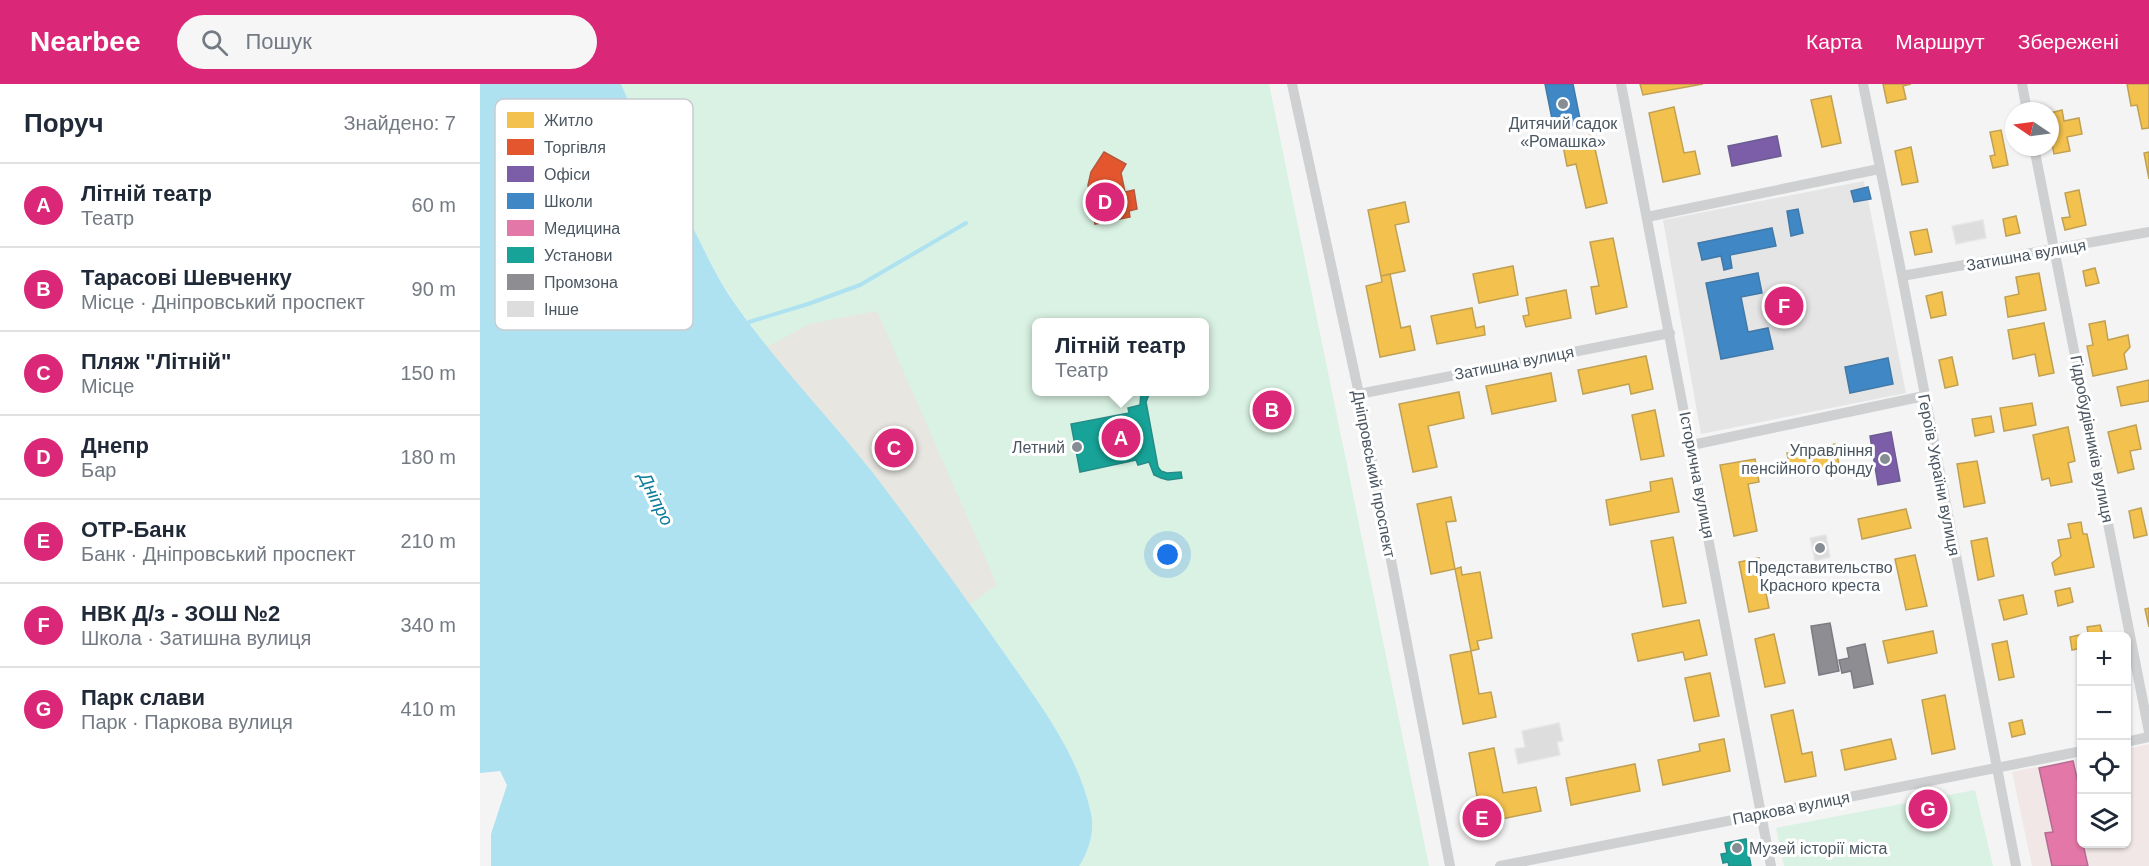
<!DOCTYPE html>
<html lang="uk">
<head>
<meta charset="utf-8">
<style>
	body { margin:0; font-family:Arial,sans-serif; background:#f6f6f7; color:#1f2937 }
	.controls { position:absolute; right:18px; bottom:18px; display:grid; overflow:hidden; border-radius:9px; box-shadow:0 2px 4px #0004 }
	.controls button { width:54px; height:54px; display:grid; place-items:center; padding:0; border:0; border-bottom:2px solid #e0e1e3; background:#fff; color:#1f2937; font:30px sans-serif }
	.compass { position:absolute; left:1525px; top:18px; width:54px; height:54px; border-radius:50%; background:#fff; box-shadow:0 2px 4px #0004; rotate:283deg }
	.you { position:absolute; left:688px; top:471px; width:21px; height:21px; margin:-15px; border:4px solid #fff; border-radius:50%; background:#1a73e8; box-shadow:0 0 0 9px #1a73e833 }
	.badge { display:grid; place-items:center; width:39px; height:39px; border-radius:50%; background:#db2777; color:#fff; font-size:20px; font-weight:700 }
	.pin { position:absolute; translate:-50% -50%; border:3px solid #fff; box-shadow:0 2px 6px #0006 }
	.popup { position:absolute; left:552px; top:234px; width:177px; height:78px; box-sizing:border-box; display:grid; place-content:center; border-radius:9px; background:#fff; filter:drop-shadow(0 2px 4px #0005); font-size:20px; white-space:nowrap; color:#747a83 }
	.popup b { font-size:22px; color:#1f2937 }
	.popup::after { content:''; position:absolute; left:50%; top:100%; margin-left:-12px; border:12px solid transparent; border-top-color:#fff }
	.list { margin:0; padding:0; list-style:none }
	h2 { display:flex; justify-content:space-between; align-items:center; height:78px; margin:0; padding:0 24px; font-size:26px }
	h2 small { font-size:20px; font-weight:400; color:#747a83 }
	.list li { display:grid; grid-template-columns:39px 1fr auto; gap:18px; align-items:center; box-sizing:border-box; height:84px; padding:0 24px; border-top:2px solid #e0e1e3 }
	.list b { display:block; font-size:22px; white-space:nowrap }
	.list p { margin:0; font-size:20px; white-space:nowrap; color:#747a83 }
	.list em { font-size:20px; font-style:normal; color:#747a83 }
	.icon { flex:none; width:33px; height:33px; fill:none; stroke:currentColor; stroke-width:2; stroke-linecap:round; stroke-linejoin:round }
	.map { position:relative; flex:none; width:1669px; height:782px; overflow:hidden }
	header { display:flex; align-items:center; gap:36px; box-sizing:border-box; height:84px; padding:0 30px; background:#db2777; color:#fff }
	header strong { font-size:28px }
	nav { display:flex; gap:33px; margin-inline-start:auto; font-size:21px }
	.search { width:420px; height:54px; background:#f6f6f7; display:flex; align-items:center; gap:15px; box-sizing:border-box; padding:0 21px; border-radius:33px; color:#747a83; font-size:22px }
	main { display:flex }
	aside { flex:1; background:#fff }
	.map>svg:first-child { display:block }
	.education { fill:#e6e5e6 }
	.medical { fill:#f1e7e6 }
	.green { fill:#d9f2e3; fill-rule:evenodd }
	.sand { fill:#e7e6e1 }
	.water { fill:#aee2f0 }
	.homes { fill:#f2c14e; stroke:#c0a154; stroke-width:1.5 }
	.shops { fill:#e4572e; stroke:#b6573d; stroke-width:1.5 }
	.offices { fill:#7b5ea7; stroke:#6c5c92; stroke-width:1.5 }
	.schools { fill:#3f88c5; stroke:#4279a7; stroke-width:1.5 }
	.health { fill:#e377a8; stroke:#b56d93; stroke-width:1.5 }
	.public { fill:#17a398; stroke:#268c88; stroke-width:1.5 }
	.industry { fill:#8d8d92; stroke:#797c83; stroke-width:1.5 }
	.lines { fill:none; stroke-linecap:round; stroke-linejoin:round }
	.stream { stroke:#aee2f0; stroke-width:4 }
	.building { fill:#ddddde; stroke:#e5e6e7; stroke-width:1.5 }
	.minor { stroke:#ced0d2; stroke-width:10 }
	.poi-dot { fill:#868d94; stroke:#fff; stroke-width:2 }
	.labels { text-anchor:middle; dominant-baseline:central; stroke-width:6; stroke-linejoin:round; paint-order:stroke }
	.poi-label { font-size:16px; fill:#4a5661; stroke:#fff }
	.street-label { font-size:16px; fill:#4a5661; stroke:#fff }
	.water-label { font-size:18px; font-style:italic; fill:#0c7c9b; stroke:#fff }
	.key { fill:#fff; stroke:#c9ccd0; stroke-width:1.5 }
	.key-label { font-size:16px; fill:#4a5661 }
</style>
</head>
<body>
<header>
<strong>Nearbee</strong>
<div class="search"><svg class="icon" aria-label="search" viewBox="0 0 24 24"><circle cx="10" cy="10" r="6"/><path d="M15 15l6 6"/></svg>Пошук</div>
<nav><a>Карта</a><a>Маршрут</a><a>Збережені</a></nav>
</header>
<main>
<aside>
<h2>Поруч<small>Знайдено: 7</small></h2>
<ul class="list">
<li><span class="badge">A</span><div><b>Літній театр</b><p>Театр</p></div><em>60 m</em></li>
<li><span class="badge">B</span><div><b>Тарасові Шевченку</b><p>Місце · Дніпровський проспект</p></div><em>90 m</em></li>
<li><span class="badge">C</span><div><b>Пляж &quot;Літній&quot;</b><p>Місце</p></div><em>150 m</em></li>
<li><span class="badge">D</span><div><b>Днепр</b><p>Бар</p></div><em>180 m</em></li>
<li><span class="badge">E</span><div><b>ОТР-Банк</b><p>Банк · Дніпровський проспект</p></div><em>210 m</em></li>
<li><span class="badge">F</span><div><b>НВК Д/з - ЗОШ №2</b><p>Школа · Затишна вулиця</p></div><em>340 m</em></li>
<li><span class="badge">G</span><div><b>Парк слави</b><p>Парк · Паркова вулиця</p></div><em>410 m</em></li>
</ul>
</aside>
<div class="map">
<svg width="1669" height="782" viewBox="0 0 1669 782">
	<rect width="100%" height="100%" fill="#f4f4f4"/>
	<path class="education" d="M1384,97L1385,104L1371,107L1374,118L1388,115L1426,309L1221,350L1183,136Z"/>
	<path class="medical" d="M1669,660V782H1552L1532,688L1601,674L1602,760H1646L1647,665Z"/>
	<path class="green" d="M141,0H789L949,782H599C609,766 615,747 611,729C598,669 559,619 525,570C473,496 417,426 361,355C322,307 281,259 247,207C233,186 222,161 210,138C185,92 161,47 141,0ZM557,238H725V308H557Z
		M1495,706L1513,782H1304L1296,744Z"/>
	<path class="sand" d="M397,227L517,501L490,520L392,389L287,263L329,240Z"/>
	<path class="water" d="M0,0H141C161,47 185,92 210,138C222,161 233,186 247,208C290,273 345,328 393,389C438,448 482,509 525,570C559,619 598,669 611,729C615,747 609,767 599,782H11V750L27,701L20,687L0,689Z"/>
	<path class="homes" d="M1160,0H1223L1163,11Z
		M1403,0H1431L1423,2L1426,15L1407,19Z
		M1647,0H1669V44L1662,45L1657,21L1651,22Z
		M1351,12L1361,59L1342,63L1331,16Z
		M1194,23L1204,69L1215,67L1220,90L1183,98L1169,29Z
		M1582,26L1584,37L1599,34L1602,50L1587,53L1590,67L1574,70L1570,50V29Z
		M1521,46L1528,81L1513,84L1510,72L1515,71L1510,48Z
		M1112,51L1127,119L1106,124L1096,80L1087,82L1082,57Z
		M1431,63L1438,98L1422,101L1415,67Z
		M1669,68V95L1664,69Z
		M1599,106L1606,141L1585,146L1582,134L1590,133L1585,109Z
		M925,118L929,138L915,141L925,187L901,192L888,126Z
		M1536,132L1540,149L1526,152L1523,135Z
		M1447,145L1452,168L1435,171L1430,148Z
		M1133,154L1147,223L1116,230L1111,203L1119,202L1110,158Z
		M1033,182L1038,211L999,219L993,190Z
		M1615,184L1619,199L1606,202L1603,187Z
		M1559,189L1566,226L1528,233L1525,213L1539,210L1536,193Z
		M910,190L921,244L930,242L935,266L900,273L886,202L902,198L901,192Z
		M1086,206L1091,234L1046,243L1043,232L1049,231L1046,214Z
		M1462,208L1466,231L1451,234L1446,212Z
		M992,224L996,244L1004,242L1005,251L957,260L951,232Z
		M1625,237L1628,256L1648,251L1650,263L1644,270L1647,285L1613,292L1607,262L1613,261L1609,240Z
		M1564,239L1574,289L1559,292L1555,270L1533,275L1528,246Z
		M1166,272L1173,305L1151,310L1149,300L1103,310L1098,286Z
		M1472,273L1478,301L1465,304L1459,276Z
		M1071,289L1076,317L1012,330L1006,302Z
		M1669,296V317L1641,322L1637,303Z
		M979,308L984,334L948,342L957,383L933,388L919,320Z
		M1552,319L1556,341L1524,347L1520,324Z
		M1175,326L1184,372L1161,376L1152,331Z
		M1511,332L1514,348L1495,352L1492,335Z
		M1656,341L1661,365L1650,367L1654,385L1638,389L1628,348Z
		M1588,343L1595,377L1588,379L1592,398L1571,402L1569,394L1562,396L1553,351Z
		M1355,360L1359,380L1311,390L1307,369Z
		M1275,375L1279,398L1268,400L1277,447L1254,452L1240,381Z
		M1497,377L1505,419L1484,423L1477,380Z
		M1192,394L1199,428L1130,441L1126,416L1171,407L1170,398Z
		M971,413L976,437L966,438L975,485L951,490L937,420Z
		M1661,424L1667,451L1654,454L1649,427Z
		M1426,425L1431,444L1382,455L1378,435Z
		M1601,438L1603,450H1607L1614,483L1575,491L1572,479L1581,472L1578,456L1591,454L1588,440Z
		M1193,453L1206,519L1183,523L1171,457Z
		M1507,454L1514,492L1498,496L1491,457Z
		M1435,471L1447,522L1426,526L1415,475Z
		M1279,474L1289,524L1269,528L1259,478Z
		M981,483L982,491L1000,488L1012,554L997,557L999,565L991,567L975,485Z
		M1590,504L1593,518L1578,522L1575,507Z
		M1543,511L1547,530L1524,536L1519,516Z
		M1669,524V543L1665,525Z
		M1219,536L1227,571L1205,576L1203,568L1158,577L1152,550Z
		M1620,541L1623,552H1602V564L1592,566L1590,553L1608,549L1607,543Z
		M1453,547L1457,569L1408,579L1403,557Z
		M1294,550L1305,599L1285,603L1275,555Z
		M1527,557L1534,593L1519,596L1512,560Z
		M991,567L999,610L1011,608L1016,633L983,640L970,571Z
		M1230,589L1239,632L1214,637L1205,594Z
		M1465,611L1475,665L1452,670L1442,616Z
		M1313,626L1322,670L1332,668L1336,692L1305,698L1291,631Z
		M1542,636L1545,650L1532,653L1529,639Z
		M1244,655L1250,687L1183,701L1178,676L1220,667L1219,660Z
		M1411,655L1416,675L1365,686L1361,666Z
		M1014,664L1023,709L1056,703L1061,727L1002,739L989,669Z
		M1155,680L1160,707L1091,721L1086,694Z"/>
	<path class="shops" d="M624,68L646,80L641,89L645,108L654,106L657,125L649,127L650,133L615,140L608,101L611,88Z"/>
	<path class="offices" d="M1297,52L1301,72L1252,82L1248,62Z
		M1411,348L1420,397L1398,401L1390,352Z"/>
	<path class="schools" d="M1065,0H1093L1101,40L1074,45Z
		M1388,103L1391,115L1374,118L1371,107Z
		M1318,125L1323,149L1311,152L1307,127Z
		M1292,144L1296,162L1250,171L1252,184L1244,186L1241,172L1222,176L1218,159Z
		M1278,189L1282,209L1261,213L1268,248L1288,244L1293,265L1241,275L1226,199Z
		M1408,274L1413,300L1370,309L1365,283Z"/>
	<path class="health" d="M1593,677L1602,715V760H1603L1608,782H1572L1565,749L1573,748L1559,684Z"/>
	<path class="public" d="M661,308H670L666,318L678,383L681,387L687,389L701,388L702,394L688,396L681,394L674,391L669,378L658,381L656,376L600,388L591,340L649,329L648,324L660,321Z
		M1266,755L1271,782H1249L1248,778L1243,779L1241,770L1247,769L1245,759Z"/>
	<path class="industry" d="M1350,539L1359,587L1339,591L1331,542Z
		M1385,560L1393,600L1374,604L1371,587L1362,589L1359,576L1369,574L1367,564Z"/>
	<g class="lines">
		<path class="stream" d="M269,238L328,220L380,201L486,139"/>
	</g>
	<path class="building" d="M1503,136L1506,154L1476,160L1472,142Z
		M1346,451L1350,473L1335,477L1330,454Z
		M1079,639L1083,657L1077,658L1080,671L1038,680L1035,665L1045,663L1042,647Z"/>
	<g class="lines">
		<path class="minor" d="M812,0L879,310L970,782
			M1141,0L1291,782
			M1383,0L1422,192L1536,782
			M1542,0L1547,27
			M1554,63L1669,648
			M1167,133L1399,85
			M1422,192L1669,148
			M879,310L1190,249
			M1212,361L1444,312
			M1646,658L1669,653
			M1020,782L1602,667"/>
	</g>
	<g class="poi-dot">
		<circle cx="1083" cy="20" r="6"/>
		<circle cx="597" cy="363" r="6"/>
		<circle cx="1405" cy="375" r="6"/>
		<circle cx="1340" cy="464" r="6"/>
		<circle cx="1257" cy="764" r="6"/>
	</g>
	<g class="labels">
		<g class="poi-label">
			<text x="1083" y="39">Дитячий садок<tspan x="1083" dy="18">«Ромашка»</tspan></text>
			<text x="585" y="363" text-anchor="end">Летний</text>
			<text x="1393" y="366" text-anchor="end">Управління<tspan x="1393" dy="18">пенсійного фонду</tspan></text>
			<text x="1340" y="483">Представительство<tspan x="1340" dy="18">Красного креста</tspan></text>
			<text x="1269" y="764" text-anchor="start">Музей історії міста</text>
		</g>
		<g class="street-label">
			<text transform="translate(1546 171) rotate(-10)">Затишна вулиця</text>
			<text transform="translate(1034 279) rotate(-11)">Затишна вулиця</text>
			<text transform="translate(1612 355) rotate(79)">Гідробудівників вулиця</text>
			<text transform="translate(894 390) rotate(79)">Дніпровський проспект</text>
			<text transform="translate(1217 391) rotate(79)">Історична вулиця</text>
			<text transform="translate(1459 391) rotate(79)">Героїв України вулиця</text>
			<text transform="translate(1311 724) rotate(-11)">Паркова вулиця</text>
		</g>
		<g class="water-label">
			<text transform="translate(176 415) rotate(64)">Дніпро</text>
		</g>
	</g>
	<rect x="15" y="15" width="198" height="231" rx="9" class="key"/>
	<rect x="27" y="28" width="27" height="16" fill="#f2c14e"/>
	<rect x="27" y="55" width="27" height="16" fill="#e4572e"/>
	<rect x="27" y="82" width="27" height="16" fill="#7b5ea7"/>
	<rect x="27" y="109" width="27" height="16" fill="#3f88c5"/>
	<rect x="27" y="136" width="27" height="16" fill="#e377a8"/>
	<rect x="27" y="163" width="27" height="16" fill="#17a398"/>
	<rect x="27" y="190" width="27" height="16" fill="#8d8d92"/>
	<rect x="27" y="217" width="27" height="16" fill="#ddddde"/>
	<g class="key-label">
		<text x="64" y="42">Житло</text>
		<text x="64" y="69">Торгівля</text>
		<text x="64" y="96">Офіси</text>
		<text x="64" y="123">Школи</text>
		<text x="64" y="150">Медицина</text>
		<text x="64" y="177">Установи</text>
		<text x="64" y="204">Промзона</text>
		<text x="64" y="231">Інше</text>
	</g>
</svg>
<div class="controls">
<button>+</button>
<button>−</button>
<button><svg class="icon" aria-label="locate" viewBox="0 0 24 24"><circle cx="12" cy="12" r="6"/><path d="M12 2v4M12 18v4M2 12h4M18 12h4"/></svg></button>
<button><svg class="icon" aria-label="layers" viewBox="0 0 24 24"><path d="M12 4l9 5-9 5-9-5zM3 14l9 5 9-5"/></svg></button>
</div>
<svg class="compass" viewBox="-18 -18 36 36"><path d="M0-13l5 13h-10z" fill="#e53935"/><path d="M0 13l5-13h-10z" fill="#747a83"/></svg>
<div class="you"></div>
<div class="pin badge" style="left:641px;top:354px">A</div>
<div class="popup"><b>Літній театр</b>Театр</div>
<div class="pin badge" style="left:792px;top:326px">B</div>
<div class="pin badge" style="left:414px;top:364px">C</div>
<div class="pin badge" style="left:625px;top:118px">D</div>
<div class="pin badge" style="left:1002px;top:734px">E</div>
<div class="pin badge" style="left:1304px;top:222px">F</div>
<div class="pin badge" style="left:1448px;top:725px">G</div>
</div>
</main>
</body>
</html>
